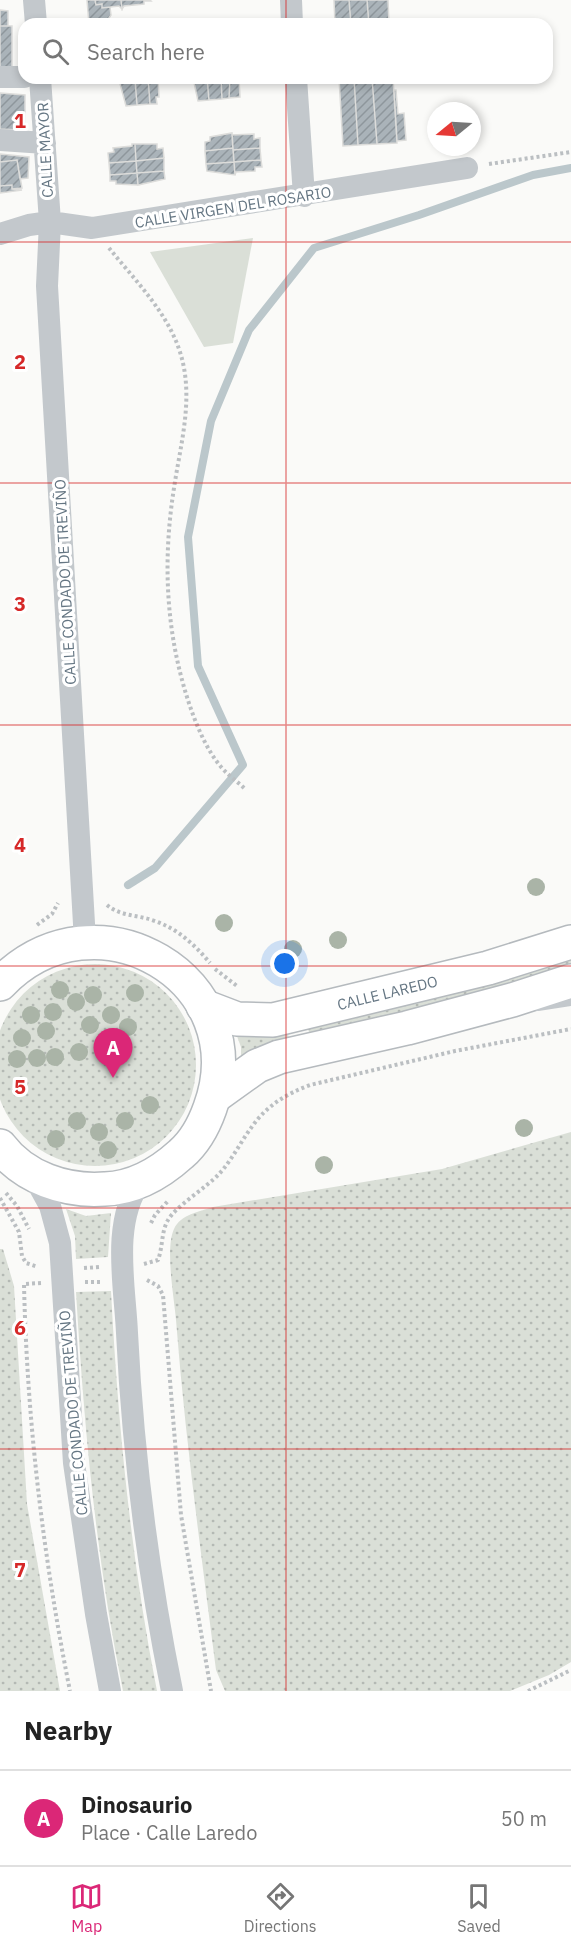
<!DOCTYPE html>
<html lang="en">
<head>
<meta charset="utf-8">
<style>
	body { margin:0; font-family:"IBM Plex Sans",sans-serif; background:#f6f6f6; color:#222 }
	.compass { position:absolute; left:427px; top:102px; width:54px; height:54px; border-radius:50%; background:#fff; box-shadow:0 3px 9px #0003; rotate:252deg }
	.you { position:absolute; left:285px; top:964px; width:21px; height:21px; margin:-15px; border:4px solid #fff; border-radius:50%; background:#1a73e8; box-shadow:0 0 0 9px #1a73e833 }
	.badge { display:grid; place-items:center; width:39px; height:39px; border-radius:50%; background:#db2777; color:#fff; font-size:20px; font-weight:700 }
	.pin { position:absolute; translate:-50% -50px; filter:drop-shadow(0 2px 3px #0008) }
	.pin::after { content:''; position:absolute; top:32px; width:21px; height:18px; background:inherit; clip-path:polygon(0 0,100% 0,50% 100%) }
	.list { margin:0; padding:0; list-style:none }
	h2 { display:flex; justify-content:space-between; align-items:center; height:78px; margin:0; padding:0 24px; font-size:26px }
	h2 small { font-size:20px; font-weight:400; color:#767676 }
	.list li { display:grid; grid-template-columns:39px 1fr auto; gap:18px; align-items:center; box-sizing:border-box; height:96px; padding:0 24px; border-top:2px solid #e0e0e0 }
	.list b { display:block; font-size:22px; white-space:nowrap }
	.list p { margin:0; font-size:20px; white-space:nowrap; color:#767676 }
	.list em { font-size:20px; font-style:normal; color:#767676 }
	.icon { flex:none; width:33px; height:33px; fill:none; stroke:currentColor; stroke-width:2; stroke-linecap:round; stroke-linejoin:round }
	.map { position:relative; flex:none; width:571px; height:1691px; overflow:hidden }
	.search { position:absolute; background:#fff; box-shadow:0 3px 9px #0003; left:18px; right:18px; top:18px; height:66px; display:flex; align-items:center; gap:15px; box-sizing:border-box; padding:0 21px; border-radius:18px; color:#767676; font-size:22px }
	.sheet { height:174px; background:#fff }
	nav { display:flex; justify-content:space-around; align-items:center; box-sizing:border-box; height:84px; border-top:2px solid #e0e0e0; background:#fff; font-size:16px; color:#767676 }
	nav a { display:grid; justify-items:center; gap:3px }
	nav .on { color:#db2777 }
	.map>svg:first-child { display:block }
	.grass { fill:url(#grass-dots) }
	.park { fill:#dadfd7 }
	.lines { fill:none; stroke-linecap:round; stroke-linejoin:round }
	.stream { stroke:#bbc7cb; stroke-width:8 }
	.building { fill:url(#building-hatch); stroke:#dcdcda; stroke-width:1.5 }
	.primary-casing { stroke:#b5babe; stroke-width:36 }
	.path { stroke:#bbbfc2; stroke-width:4; stroke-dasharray:3 3; stroke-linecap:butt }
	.service { stroke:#c3c8cc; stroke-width:10 }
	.minor { stroke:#c3c8cc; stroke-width:22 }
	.primary { stroke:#fff; stroke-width:33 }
	.tree { fill:#aab4a7 }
	.grid { fill:none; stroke:#d62828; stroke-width:1.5; stroke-opacity:0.55 }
	.labels { text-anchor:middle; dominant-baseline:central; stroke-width:6; stroke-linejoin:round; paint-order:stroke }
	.street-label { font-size:15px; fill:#657683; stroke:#fff }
	.grid-label { font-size:20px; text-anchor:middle; font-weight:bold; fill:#d62828; stroke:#fff; stroke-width:6; stroke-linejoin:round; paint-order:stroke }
</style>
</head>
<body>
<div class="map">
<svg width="571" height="1691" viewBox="0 0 571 1691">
	<defs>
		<pattern id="grass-dots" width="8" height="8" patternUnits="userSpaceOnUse" patternTransform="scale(1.5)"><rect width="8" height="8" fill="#dadfd7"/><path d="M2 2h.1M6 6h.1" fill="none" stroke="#b4b9b4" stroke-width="1.8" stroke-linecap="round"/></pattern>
		<pattern id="building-hatch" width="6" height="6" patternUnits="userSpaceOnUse" patternTransform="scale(1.5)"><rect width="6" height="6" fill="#aab3b9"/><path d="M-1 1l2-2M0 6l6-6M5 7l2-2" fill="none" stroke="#8e969c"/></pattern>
	</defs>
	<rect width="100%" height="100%" fill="#fafaf8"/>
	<path class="grass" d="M571,957V967L457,1002L310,1035L307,1026Z
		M-6 1065a101 101 0 1 1 202 0a101 101 0 1 1-202 0Z
		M287,1029L289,1039L241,1059V1047L235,1031Z
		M571,1132V1662L549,1675L510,1691H225L216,1670C201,1553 185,1437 176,1320C174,1297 165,1249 174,1229C181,1214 199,1212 213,1207L442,1169Z
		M66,1209L86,1216L111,1213L108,1257L76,1259L75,1236Z
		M0,1249H3L14,1286L27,1504L60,1691H0Z
		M111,1291C118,1425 131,1559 157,1691H123C96,1559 84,1426 76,1292Z"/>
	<path class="park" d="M253,238L233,343L204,347L150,252Z"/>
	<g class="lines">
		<path class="stream" d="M128,885L155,868L243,765L198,666L188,537L211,421L249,330L314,248L419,215L533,175L571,168"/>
	</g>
	<path class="building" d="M87,0H95L96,5L102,4V8L110,7L111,15L105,24H89Z
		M95,0H121L122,9L119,6L102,8V4L96,5Z
		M121,0H150L151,1H144V4L124,6L122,9Z
		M334,0H349L351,24H335Z
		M349,0H367L369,24H351Z
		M367,0H388L389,24H369Z
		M0,10L8,11V26H0Z
		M0,26H12V67H0Z
		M148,78L150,104L137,105L135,79Z
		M148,78H160H158L159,97H156L157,104H150Z
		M193,78H207L209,100L198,101Z
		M207,78H221L222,99L209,100Z
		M221,78H230L229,98L222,99Z
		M230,78H239L240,97L229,98Z
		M339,78H354L358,145L343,146Z
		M354,78H372L377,144L358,145Z
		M372,78H393L397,143L377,144Z
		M135,79L137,105L126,106L119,80Z
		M394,90H396L398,114L404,113L406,140L397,141Z
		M0,93L25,95V125H20L19,130L0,129Z
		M232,133L233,148L205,151V142L210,141V137Z
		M254,134V139L260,138V148L233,150L232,135Z
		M132,144H135L136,161L109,163L108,153L114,152L113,148L132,146Z
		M135,144H157V149L163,148L164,158L136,161Z
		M233,148L234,162L206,164L205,151Z
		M260,148L261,160L234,162L233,150Z
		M0,154L29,157L28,178L20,179L17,160L0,162Z
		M164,158V171L137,173L136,161Z
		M17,160L22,188L12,189V185L0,186V162Z
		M261,160L262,167H255V171L236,172L235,175L234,162Z
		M136,161L137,173L110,175L109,163Z
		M234,162L235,175L207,171L206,164Z
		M164,171L165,179L138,185L137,173Z
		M137,173L138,185L116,184V181H110V175Z
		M12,185V189L22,190L0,193V186Z"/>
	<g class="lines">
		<defs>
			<g id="primary">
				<path d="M0,984C96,884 257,980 210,1108C204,1125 195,1142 181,1154C160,1173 134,1188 105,1189C66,1192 24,1178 0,1146"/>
				<path id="s1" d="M203,1006L237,1019L273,1020L488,968L571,942"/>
				<path d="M215,1096L257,1066L279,1057L407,1028L512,1000L571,981"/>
			</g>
		</defs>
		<use href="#primary" class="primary-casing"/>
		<path class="path" d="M489,164L571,152
			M109,248C134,279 166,311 179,349C195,395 181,441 174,488C162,564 166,639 192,712C199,731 208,752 222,768C229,776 238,782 245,789
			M107,905C120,916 137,915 152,920C177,928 194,944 210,963
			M37,925L52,914L58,903
			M215,969L237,986
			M6,1193L17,1206L29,1229
			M0,1198L19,1232L22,1256L26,1263L38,1267
			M151,1223L155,1215L168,1201
			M144,1264L158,1260C163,1247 161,1232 168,1220C175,1207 207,1187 219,1174C232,1160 240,1143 251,1128C266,1106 286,1094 310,1085L455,1051L571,1029
			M84,1268L100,1267
			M147,1280L158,1286L163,1295L181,1515L211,1691
			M85,1282H101
			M41,1283L24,1284C27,1421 43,1556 70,1691
			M528,1691L571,1670"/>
		<path class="service" d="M538,1006L571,1001"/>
		<path class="minor" d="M34,0L36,24
			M291,0L292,24
			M0,77H24
			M40,78L50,222L47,286L85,941
			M296,78L304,196
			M0,140L45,143
			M0,234L29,225L50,222L92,228L467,168
			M33,1175L50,1206L60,1243L74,1463L96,1614L110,1691
			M141,1181C111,1222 125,1286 127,1333C133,1454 148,1573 172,1691"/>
		<use href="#primary" class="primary"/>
	</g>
	<g class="tree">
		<circle cx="536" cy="887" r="9"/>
		<circle cx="224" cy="923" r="9"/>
		<circle cx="338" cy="940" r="9"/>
		<circle cx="293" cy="949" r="9"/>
		<circle cx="60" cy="990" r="9"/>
		<circle cx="135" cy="993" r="9"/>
		<circle cx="93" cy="995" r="9"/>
		<circle cx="76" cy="1002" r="9"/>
		<circle cx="53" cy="1012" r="9"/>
		<circle cx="31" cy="1015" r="9"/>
		<circle cx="111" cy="1015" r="9"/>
		<circle cx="90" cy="1025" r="9"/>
		<circle cx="128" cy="1027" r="9"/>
		<circle cx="46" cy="1031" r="9"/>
		<circle cx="22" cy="1038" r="9"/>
		<circle cx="104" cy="1043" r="9"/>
		<circle cx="79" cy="1052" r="9"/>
		<circle cx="55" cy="1057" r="9"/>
		<circle cx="37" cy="1058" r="9"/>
		<circle cx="17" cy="1059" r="9"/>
		<circle cx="150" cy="1105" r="9"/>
		<circle cx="77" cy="1121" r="9"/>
		<circle cx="125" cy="1121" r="9"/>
		<circle cx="524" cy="1128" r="9"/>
		<circle cx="99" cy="1132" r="9"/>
		<circle cx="56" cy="1139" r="9"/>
		<circle cx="108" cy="1150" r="9"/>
		<circle cx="324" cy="1165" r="9"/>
	</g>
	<path class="grid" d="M286,0V24M286,78V1691M0,242H571M0,483H571M0,725H571M0,966H571M0,1208H571M0,1449H571"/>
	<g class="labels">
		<g class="street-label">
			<text transform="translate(45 150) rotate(-93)">CALLE MAYOR</text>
			<text transform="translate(233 207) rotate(-9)">CALLE VIRGEN DEL ROSARIO</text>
			<text transform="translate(65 582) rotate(-93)">CALLE CONDADO DE TREVIÑO</text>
			<text stroke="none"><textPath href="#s1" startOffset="190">CALLE LAREDO</textPath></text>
			<text transform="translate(73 1413) rotate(-95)">CALLE CONDADO DE TREVIÑO</text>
		</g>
	</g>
	<g class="grid-label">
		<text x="20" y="128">1</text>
		<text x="20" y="369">2</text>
		<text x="20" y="611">3</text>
		<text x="20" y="852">4</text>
		<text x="20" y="1094">5</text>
		<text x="20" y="1335">6</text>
		<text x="20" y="1577">7</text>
	</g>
</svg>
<svg class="compass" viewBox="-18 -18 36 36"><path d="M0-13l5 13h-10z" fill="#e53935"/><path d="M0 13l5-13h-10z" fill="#767676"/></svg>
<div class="you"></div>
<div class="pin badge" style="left:113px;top:1078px">A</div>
<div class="search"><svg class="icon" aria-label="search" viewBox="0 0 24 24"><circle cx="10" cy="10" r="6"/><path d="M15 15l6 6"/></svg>Search here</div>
</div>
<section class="sheet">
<h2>Nearby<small></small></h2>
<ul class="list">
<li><span class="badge">A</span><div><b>Dinosaurio</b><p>Place · Calle Laredo</p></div><em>50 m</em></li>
</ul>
</section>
<nav>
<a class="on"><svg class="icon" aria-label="map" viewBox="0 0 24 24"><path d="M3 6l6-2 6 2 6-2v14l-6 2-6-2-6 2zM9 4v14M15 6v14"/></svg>Map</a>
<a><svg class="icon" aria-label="directions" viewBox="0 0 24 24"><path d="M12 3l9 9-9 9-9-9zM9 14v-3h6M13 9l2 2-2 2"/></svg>Directions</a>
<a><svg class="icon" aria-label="saved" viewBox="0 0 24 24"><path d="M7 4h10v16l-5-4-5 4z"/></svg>Saved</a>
</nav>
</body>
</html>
